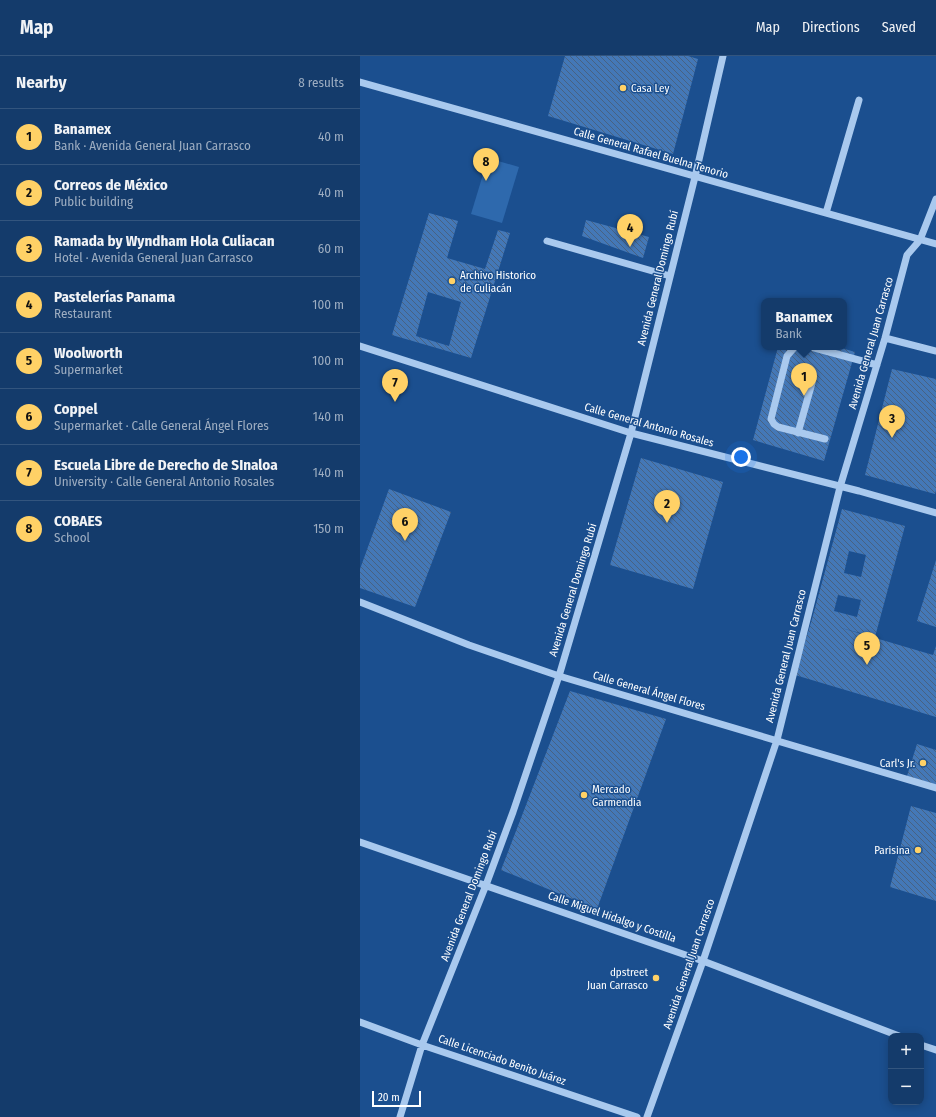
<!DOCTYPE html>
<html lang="en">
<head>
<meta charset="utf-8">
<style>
	body { margin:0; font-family:"Fira Sans Condensed",sans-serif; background:#1d4271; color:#f1f3f6 }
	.controls { position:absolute; right:12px; bottom:12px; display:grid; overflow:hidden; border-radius:8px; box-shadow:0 2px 10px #0003 }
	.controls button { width:36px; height:36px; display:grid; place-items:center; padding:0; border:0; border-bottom:1px solid #33557e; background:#143b6b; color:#f1f3f6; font:20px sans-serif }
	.scale { position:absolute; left:12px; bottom:10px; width:49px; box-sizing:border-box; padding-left:4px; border:2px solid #fff; border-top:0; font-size:11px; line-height:14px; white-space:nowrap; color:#fff; -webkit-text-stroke:3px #1b4f8f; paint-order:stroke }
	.you { position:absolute; left:381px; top:401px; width:14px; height:14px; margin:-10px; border:3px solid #fff; border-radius:50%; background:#1a73e8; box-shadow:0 0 0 6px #1a73e833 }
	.badge { display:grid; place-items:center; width:26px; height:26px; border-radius:50%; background:#ffd166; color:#111; font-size:13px; font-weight:700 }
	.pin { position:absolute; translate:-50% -33px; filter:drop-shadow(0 1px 2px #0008) }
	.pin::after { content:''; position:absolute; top:21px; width:14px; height:12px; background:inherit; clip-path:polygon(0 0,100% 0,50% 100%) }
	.popup { position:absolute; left:401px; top:242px; width:86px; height:52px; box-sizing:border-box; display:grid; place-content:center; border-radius:8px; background:#143b6b; filter:drop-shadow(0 1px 3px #0005); font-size:13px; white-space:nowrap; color:#9dadc1 }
	.popup b { font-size:15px; color:#f1f3f6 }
	.popup::after { content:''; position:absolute; left:50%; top:100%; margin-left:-8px; border:8px solid transparent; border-top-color:#143b6b }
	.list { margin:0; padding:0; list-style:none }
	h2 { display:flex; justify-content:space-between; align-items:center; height:52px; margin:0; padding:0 16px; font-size:17px }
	h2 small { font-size:13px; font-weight:400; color:#9dadc1 }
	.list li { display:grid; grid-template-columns:26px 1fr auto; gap:12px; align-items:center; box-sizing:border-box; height:56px; padding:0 16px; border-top:1px solid #33557e }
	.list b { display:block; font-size:15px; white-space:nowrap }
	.list p { margin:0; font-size:13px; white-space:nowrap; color:#9dadc1 }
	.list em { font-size:13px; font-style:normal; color:#9dadc1 }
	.map { position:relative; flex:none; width:576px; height:1061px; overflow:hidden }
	header { display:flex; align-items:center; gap:24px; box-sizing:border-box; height:56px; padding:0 20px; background:#143b6b; border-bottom:1px solid #33557e }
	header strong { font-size:19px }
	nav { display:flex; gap:22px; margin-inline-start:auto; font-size:14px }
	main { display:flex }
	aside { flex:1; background:#143b6b }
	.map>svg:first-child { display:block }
	.pitch { fill:#2e69ad }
	.building { fill:url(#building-back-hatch); fill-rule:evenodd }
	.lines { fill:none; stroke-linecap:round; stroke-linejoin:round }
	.minor { stroke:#a9c9ee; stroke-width:7 }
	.poi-dot { fill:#ffd166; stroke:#1b4f8f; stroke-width:1.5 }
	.labels { text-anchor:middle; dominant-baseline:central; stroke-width:3; stroke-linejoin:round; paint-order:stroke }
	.poi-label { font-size:11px; fill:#fff; stroke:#1b4f8f; text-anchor:start }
	.street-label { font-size:11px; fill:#fff; stroke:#1b4f8f }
</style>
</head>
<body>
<header>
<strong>Map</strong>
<nav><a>Map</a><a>Directions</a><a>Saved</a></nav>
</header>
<main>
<aside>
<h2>Nearby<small>8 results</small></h2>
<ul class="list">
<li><span class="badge">1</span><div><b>Banamex</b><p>Bank · Avenida General Juan Carrasco</p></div><em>40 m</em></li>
<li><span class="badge">2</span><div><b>Correos de México</b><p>Public building</p></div><em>40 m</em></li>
<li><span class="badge">3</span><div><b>Ramada by Wyndham Hola Culiacan</b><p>Hotel · Avenida General Juan Carrasco</p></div><em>60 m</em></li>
<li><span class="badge">4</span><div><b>Pastelerías Panama</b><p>Restaurant</p></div><em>100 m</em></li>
<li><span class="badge">5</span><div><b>Woolworth</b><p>Supermarket</p></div><em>100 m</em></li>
<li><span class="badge">6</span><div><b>Coppel</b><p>Supermarket · Calle General Ángel Flores</p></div><em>140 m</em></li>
<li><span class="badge">7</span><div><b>Escuela Libre de Derecho de SInaloa</b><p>University · Calle General Antonio Rosales</p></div><em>140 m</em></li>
<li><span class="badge">8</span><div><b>COBAES</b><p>School</p></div><em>150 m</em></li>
</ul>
</aside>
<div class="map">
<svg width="576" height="1061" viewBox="0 0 576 1061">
	<defs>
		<pattern id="building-back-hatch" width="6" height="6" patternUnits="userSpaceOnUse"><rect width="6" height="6" fill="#4478b7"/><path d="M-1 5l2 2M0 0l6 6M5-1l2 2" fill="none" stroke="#486282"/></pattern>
	</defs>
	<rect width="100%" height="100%" fill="#1b4f8f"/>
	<path class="pitch" d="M128,102L159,111L142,167L111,158Z"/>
	<path class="building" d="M205,0H328L338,3L313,98L188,60Z
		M69,157L98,165L87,202L125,213L138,174L150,177L111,302L32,279ZM68,236L101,246L89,290L56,280Z
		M226,164L289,181L283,202L222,180Z
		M418,291H478L495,296L464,405L393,384Z
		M532,313L576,323V434L575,438L505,419Z
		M281,402L363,426L333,533L250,509Z
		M29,433L91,456L55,551L0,532V513Z
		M482,453L545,470L515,581L478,571L573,599L576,590V661L435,619L452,563ZM489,495L506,499L501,521L484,517ZM478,539L501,544L497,561L474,555Z
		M576,504V571L557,565Z
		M210,635L306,663L237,853L141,814Z
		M557,688L576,694V729L547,720Z
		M551,750L576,757V845L530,831Z"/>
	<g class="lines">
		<path class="minor" d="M0,26L576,188
			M466,157L499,44
			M187,185L310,220
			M525,282L576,295
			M0,290L271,377L499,435L576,457
			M437,291L434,292L427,300L411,363L414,368L418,371L465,383
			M451,291L517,309
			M438,377L452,327
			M0,546L109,589L199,620L576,732
			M0,786L343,905L539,980
			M0,966L62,989L277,1061
			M561,989L576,994
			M40,1061L62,989L126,829L153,756L199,620L271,377L335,121L363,0
			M287,1061L343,905L417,684L480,431L525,282L547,199L560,184L576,143"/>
	</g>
	<g class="poi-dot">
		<circle cx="263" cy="32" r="4"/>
		<circle cx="92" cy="225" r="4"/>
		<circle cx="563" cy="707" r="4"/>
		<circle cx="224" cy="739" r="4"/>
		<circle cx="558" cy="794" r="4"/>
		<circle cx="296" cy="922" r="4"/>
	</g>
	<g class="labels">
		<g class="poi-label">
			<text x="271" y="32">Casa Ley</text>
			<text x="100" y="219">Archivo Historico<tspan x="100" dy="13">de Culiacán</tspan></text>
			<text x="555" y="707" text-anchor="end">Carl's Jr.</text>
			<text x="232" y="733">Mercado<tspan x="232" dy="13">Garmendia</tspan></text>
			<text x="550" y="794" text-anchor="end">Parisina</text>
			<text x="288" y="916" text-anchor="end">dpstreet<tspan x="288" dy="13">Juan Carrasco</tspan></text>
		</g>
		<g class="street-label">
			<text transform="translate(291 97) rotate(16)">Calle General Rafael Buelna Tenorio</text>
			<text transform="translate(298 222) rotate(-76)">Avenida General Domingo Rubí</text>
			<text transform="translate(511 287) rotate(-74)">Avenida General Juan Carrasco</text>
			<text transform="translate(289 369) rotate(16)">Calle General Antonio Rosales</text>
			<text transform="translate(213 534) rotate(-73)">Avenida General Domingo Rubí</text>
			<text transform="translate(426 600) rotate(-76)">Avenida General Juan Carrasco</text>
			<text transform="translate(289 635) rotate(16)">Calle General Ángel Flores</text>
			<text transform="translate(109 840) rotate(-69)">Avenida General Domingo Rubí</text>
			<text transform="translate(252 861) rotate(19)">Calle Miguel Hidalgo y Costilla</text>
			<text transform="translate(329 908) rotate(-71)">Avenida General Juan Carrasco</text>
			<text transform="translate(142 1004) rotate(19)">Calle Licenciado Benito Juárez</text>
		</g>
	</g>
</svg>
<div class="controls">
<button>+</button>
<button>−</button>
</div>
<div class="scale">20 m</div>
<div class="you"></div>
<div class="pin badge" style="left:444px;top:340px">1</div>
<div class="popup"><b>Banamex</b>Bank</div>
<div class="pin badge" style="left:307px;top:467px">2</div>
<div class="pin badge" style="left:532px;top:382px">3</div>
<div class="pin badge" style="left:270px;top:191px">4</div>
<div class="pin badge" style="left:507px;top:609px">5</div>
<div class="pin badge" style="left:45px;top:485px">6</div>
<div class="pin badge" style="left:35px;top:346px">7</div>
<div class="pin badge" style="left:126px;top:125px">8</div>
</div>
</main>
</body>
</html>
